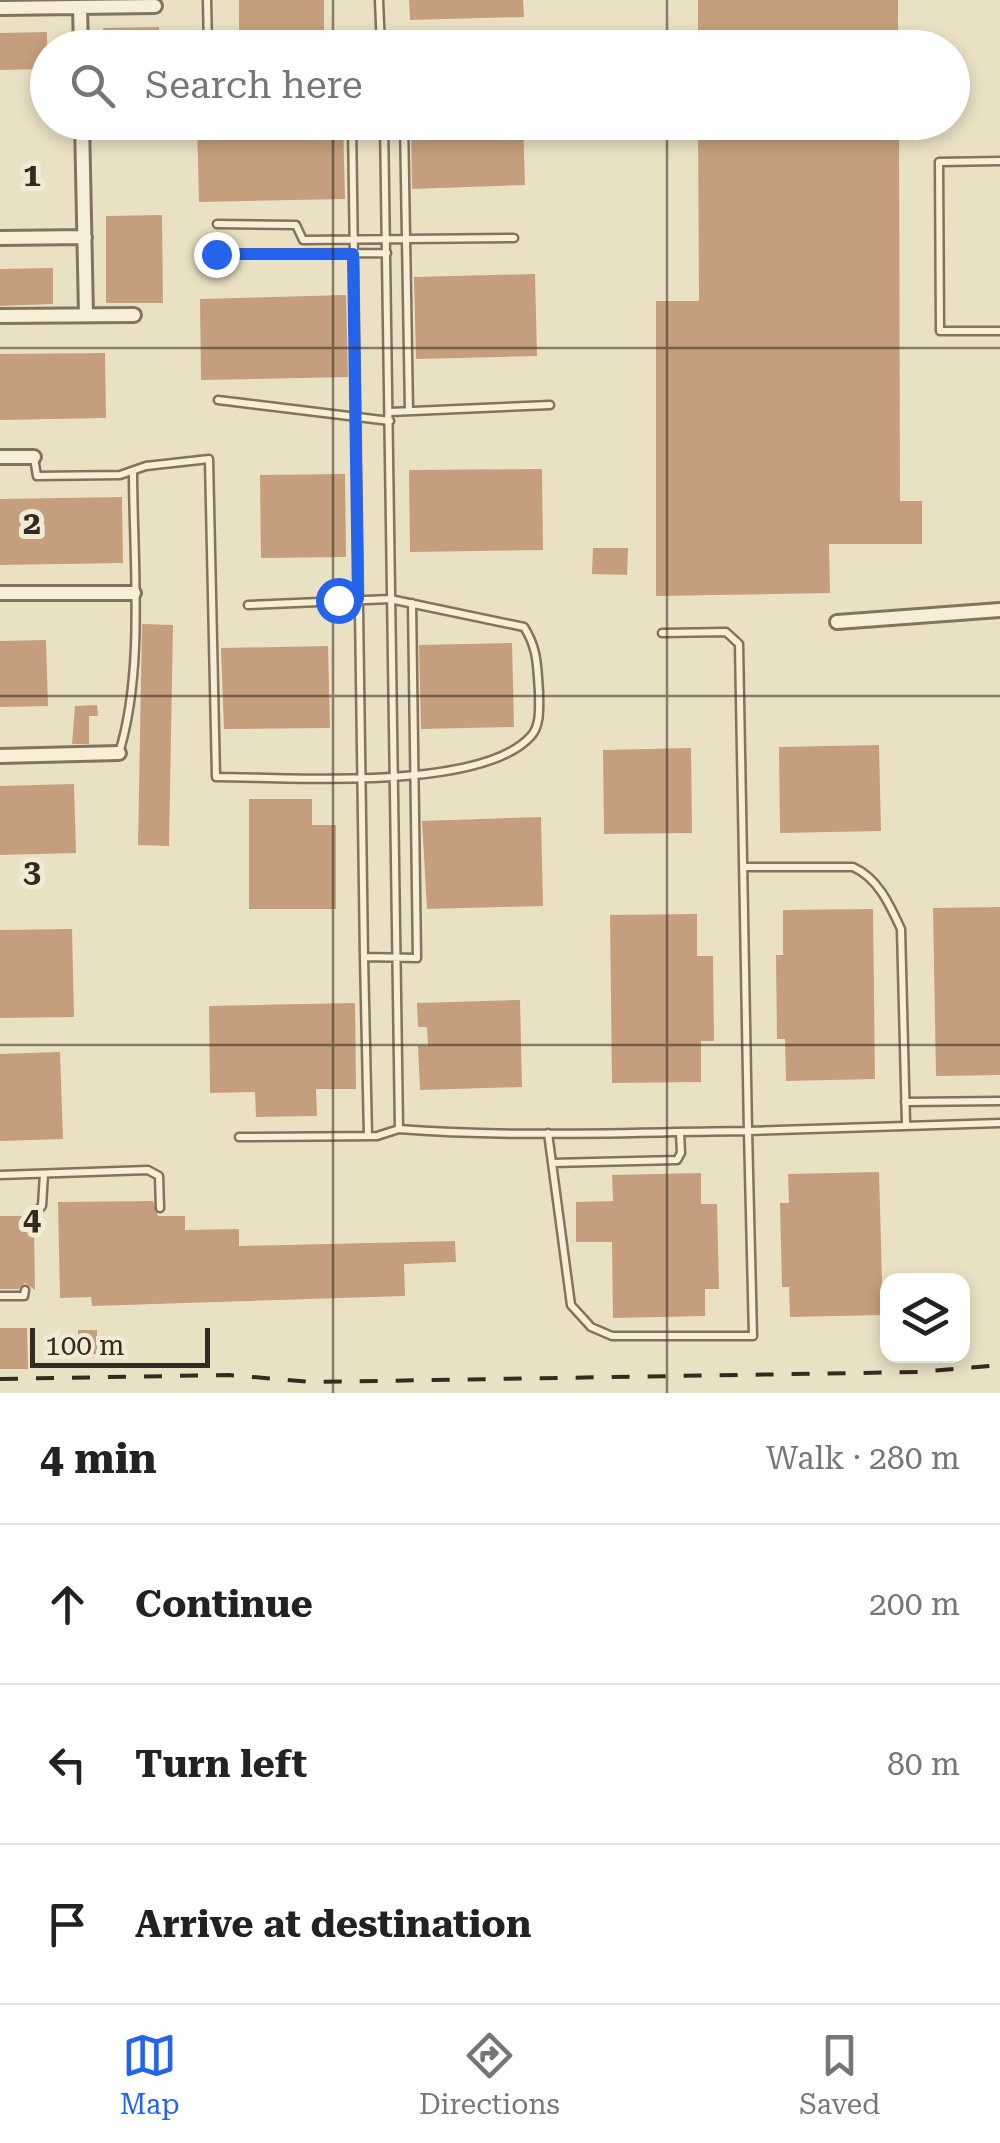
<!DOCTYPE html>
<html lang="en">
<head>
<meta charset="utf-8">
<style>
	body { margin:0; font-family:"Roboto Serif",serif; background:#f2f2f2; color:#222 }
	.controls { position:absolute; right:30px; bottom:30px; display:grid; overflow:hidden; border-radius:20px; box-shadow:0 5px 15px #0003 }
	.controls button { width:90px; height:90px; display:grid; place-items:center; padding:0; border:0; border-bottom:2px solid #e0e0e0; background:#fff; color:#222; font:50px sans-serif }
	.scale { position:absolute; left:30px; bottom:25px; width:180px; box-sizing:border-box; padding-left:10px; border:5px solid #342a1f; border-top:0; font-size:28px; line-height:35px; white-space:nowrap; color:#342a1f; -webkit-text-stroke:8px #f2ebd3; paint-order:stroke }
	.stop { position:absolute; width:30px; height:30px; margin:-22px; border:8px solid #2563eb; border-radius:50%; background:#fff }
	.stop.end { background:#2563eb; border-color:#fff; box-shadow:0 2px 10px #0008 }
	.list { margin:0; padding:0; list-style:none }
	h2 { display:flex; justify-content:space-between; align-items:center; height:130px; margin:0; padding:0 40px; font-size:42px }
	h2 small { font-size:32px; font-weight:400; color:#767676 }
	.list li { display:grid; grid-template-columns:65px 1fr auto; gap:30px; align-items:center; box-sizing:border-box; height:160px; padding:0 40px; border-top:2px solid #e0e0e0 }
	.list b { display:block; font-size:38px; white-space:nowrap }
	.list em { font-size:32px; font-style:normal; color:#767676 }
	.icon { flex:none; width:55px; height:55px; fill:none; stroke:currentColor; stroke-width:2; stroke-linecap:round; stroke-linejoin:round }
	.map { position:relative; flex:none; width:1000px; height:1393px; overflow:hidden }
	.search { position:absolute; background:#fff; box-shadow:0 5px 15px #0003; left:30px; right:30px; top:30px; height:110px; display:flex; align-items:center; gap:25px; box-sizing:border-box; padding:0 35px; border-radius:55px; color:#767676; font-size:38px }
	.sheet { height:610px; background:#fff }
	nav { display:flex; justify-content:space-around; align-items:center; box-sizing:border-box; height:140px; border-top:2px solid #e0e0e0; background:#fff; font-size:28px; color:#767676 }
	nav a { display:grid; justify-items:center; gap:5px }
	nav .on { color:#2563eb }
	.map>svg:first-child { display:block }
	.building { fill:#c59f7d }
	.lines { fill:none; stroke-linecap:round; stroke-linejoin:round }
	.lane-casing { stroke:#83735c; stroke-width:11 }
	.street-casing { stroke:#83735c; stroke-width:18 }
	.lane { stroke:#f6eed7; stroke-width:6 }
	.street { stroke:#f6eed7; stroke-width:12 }
	.rail { stroke:#342a1f; stroke-width:4; stroke-dasharray:18 18; stroke-linecap:butt }
	.route { stroke:#2563eb; stroke-width:12 }
	.grid { fill:none; stroke:#342a1f; stroke-width:2.5; stroke-opacity:0.55 }
	.grid-label { font-size:32px; text-anchor:middle; font-weight:bold; fill:#342a1f; stroke:#f2ebd3; stroke-width:10; stroke-linejoin:round; paint-order:stroke }
</style>
</head>
<body>
<div class="map">
<svg width="1000" height="1393" viewBox="0 0 1000 1393">
	<rect width="100%" height="100%" fill="#eae1c4"/>
	<path class="building" d="M239,0H324V32L239,33Z
		M409,0H523L524,17L410,20Z
		M698,0H898V48H698Z
		M159,27V48H103V28Z
		M47,32V69L0,70V33Z
		M197,122H343L345,199L199,202Z
		M411,122H523L525,185L412,189Z
		M698,122H899L900,501H922V544H829L830,593L656,596V301H699Z
		M162,215L163,303H106V216Z
		M53,268V304L0,306V269Z
		M535,274L537,356L416,359L414,277Z
		M346,295L348,377L201,380L200,299Z
		M105,353L106,418L0,420V354Z
		M542,469L543,550L410,552L409,470Z
		M345,474L346,557L261,558L260,475Z
		M122,497L123,563L0,565V499Z
		M593,548H628L627,575L592,574Z
		M142,624L173,625L169,846L138,845Z
		M46,640L48,706L0,707V641Z
		M512,643L514,727L421,729L419,645Z
		M328,646L330,728L224,729L221,648Z
		M97,705L98,716H89V744H72L75,706Z
		M879,745L881,831L780,833L779,747Z
		M691,748L692,833L604,834L603,750Z
		M74,784L76,853L0,855V786Z
		M249,799H312V825H336V909H249Z
		M541,817L543,906L427,909L422,821Z
		M1000,907V1075L936,1076L933,908Z
		M873,909L875,1079L786,1081L785,1039H777L776,955H783V910Z
		M697,914V956H713L714,1041H701V1082L612,1083L610,915Z
		M72,929L74,1017L0,1018V930Z
		M520,1000L522,1087L420,1090L418,1046H428L427,1027H418L417,1003Z
		M355,1003L356,1089H316L317,1116L256,1117L255,1092L210,1093L209,1006Z
		M60,1052L63,1139L0,1141V1054Z
		M879,1172L883,1315L790,1317L789,1287H782L780,1203H789L788,1174Z
		M701,1173V1204H717L719,1289H705V1316L613,1318L612,1242H576V1202L613,1201L612,1175Z
		M153,1201L158,1216H185V1230L239,1229V1246L455,1241L456,1262L404,1264L405,1296L92,1306L91,1297L60,1298L58,1202Z
		M0,1216H24L34,1222L35,1290L25,1283L18,1289H0Z
		M0,1328H27L28,1369H0Z
		M78,1330H97V1354L79,1355Z"/>
	<g class="lines">
		<defs>
			<path id="lane" d="M207,0L208,48
				M379,0L381,48
				M352,122L364,957
				M384,122L399,1129C514,1138 631,1132 748,1131L753,1336H612L591,1327L571,1305L548,1133
				M404,122L409,411
				M1000,161L939,162L940,331H1000
				M217,224L296,225L303,240L514,238
				M216,254L387,253
				M218,400L390,421
				M390,412L550,405
				M34,458L37,476L120,475L146,466L209,459L216,777C289,777 481,792 531,736C541,725 539,707 539,692C537,666 538,649 524,627L390,599L248,605
				M662,633L726,632L739,644L748,1131L1000,1123
				M119,753C145,669 133,558 133,471
				M744,867H853C878,878 890,905 901,929L906,1124
				M905,1102L1000,1101
				M368,1136L364,957L417,958L412,603
				M239,1137L377,1136L399,1129
				M552,1163L677,1160L681,1153L680,1132
				M0,1175L148,1170L159,1176L160,1208
				M31,1216L42,1206L44,1174
				M0,1296H24L25,1290"/>
			<path id="street" d="M80,7L81,48
				M0,8L155,6
				M82,122L86,315
				M0,238L85,237
				M0,316L134,315
				M0,457H34
				M0,593H134
				M837,622L1000,610
				M0,756L119,753"/>
		</defs>
		<use href="#lane" class="lane-casing"/>
		<use href="#street" class="street-casing"/>
		<use href="#lane" class="lane"/>
		<use href="#street" class="street"/>
		<path class="rail" d="M0,1379L229,1375L313,1382L918,1372L1000,1365"/>
	</g>
	<g class="lines">
		<path class="route" d="M216,254H353L358,599L338,600"/>
	</g>
	<path class="grid" d="M333,0V48M667,0V48M333,122V1393M667,122V1393M0,348H1000M0,696H1000M0,1045H1000"/>
	<g class="grid-label">
		<text x="32" y="186">1</text>
		<text x="32" y="534">2</text>
		<text x="32" y="882">3</text>
		<text x="32" y="1230">4</text>
	</g>
</svg>
<div class="controls">
<button><svg class="icon" aria-label="layers" viewBox="0 0 24 24"><path d="M12 4l9 5-9 5-9-5zM3 14l9 5 9-5"/></svg></button>
</div>
<div class="scale">100 m</div>
<div class="stop" style="left:338px;top:600px"></div>
<div class="stop end" style="left:216px;top:254px"></div>
<div class="search"><svg class="icon" aria-label="search" viewBox="0 0 24 24"><circle cx="10" cy="10" r="6"/><path d="M15 15l6 6"/></svg>Search here</div>
</div>
<section class="sheet">
<h2>4 min<small>Walk · 280 m</small></h2>
<ul class="list">
<li><svg class="icon" aria-label="ahead" viewBox="0 0 24 24"><path d="M12 20V5M6 11l6-6 6 6"/></svg><div><b>Continue</b></div><em>200 m</em></li>
<li><svg class="icon" aria-label="left" viewBox="0 0 24 24"><path d="M17 20v-9H6M10 6l-5 5 5 5"/></svg><div><b>Turn left</b></div><em>80 m</em></li>
<li><svg class="icon" aria-label="arrive" viewBox="0 0 24 24"><path d="M6 21V4h12l-3 4 3 4H6"/></svg><div><b>Arrive at destination</b></div></li>
</ul>
</section>
<nav>
<a class="on"><svg class="icon" aria-label="map" viewBox="0 0 24 24"><path d="M3 6l6-2 6 2 6-2v14l-6 2-6-2-6 2zM9 4v14M15 6v14"/></svg>Map</a>
<a><svg class="icon" aria-label="directions" viewBox="0 0 24 24"><path d="M12 3l9 9-9 9-9-9zM9 14v-3h6M13 9l2 2-2 2"/></svg>Directions</a>
<a><svg class="icon" aria-label="saved" viewBox="0 0 24 24"><path d="M7 4h10v16l-5-4-5 4z"/></svg>Saved</a>
</nav>
</body>
</html>
